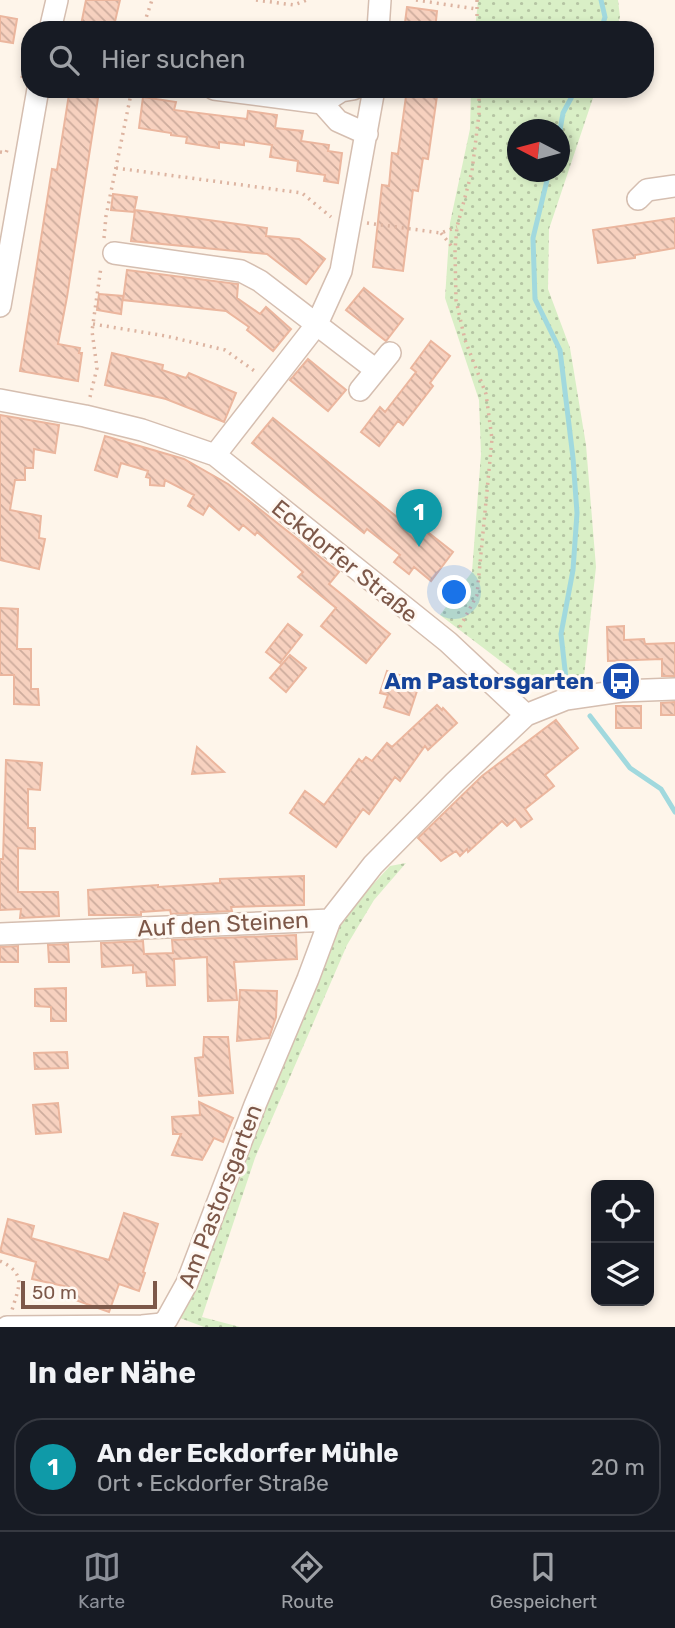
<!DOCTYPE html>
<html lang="de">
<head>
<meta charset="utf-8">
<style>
	body { margin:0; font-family:Rubik,sans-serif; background:#20242c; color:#f1f3f6 }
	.controls { position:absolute; right:21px; bottom:21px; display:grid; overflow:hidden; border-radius:14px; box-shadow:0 4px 10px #0003 }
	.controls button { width:63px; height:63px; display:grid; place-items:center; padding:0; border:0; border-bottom:2px solid #363941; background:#171b24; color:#f1f3f6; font:35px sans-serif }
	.compass { position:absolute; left:507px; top:119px; width:63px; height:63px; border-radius:50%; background:#171b24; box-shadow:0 4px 10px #0003; rotate:276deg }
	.scale { position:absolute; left:21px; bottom:18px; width:136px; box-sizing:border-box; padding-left:7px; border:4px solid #7d5849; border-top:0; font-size:19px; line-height:24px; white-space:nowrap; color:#7d5849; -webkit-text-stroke:5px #fff9f3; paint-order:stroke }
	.you { position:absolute; left:455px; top:593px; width:24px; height:24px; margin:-18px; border:5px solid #fff; border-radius:50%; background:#1a73e8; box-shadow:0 0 0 10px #1a73e833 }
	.badge { display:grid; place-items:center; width:46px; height:46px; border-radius:50%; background:#8c9099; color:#fff; font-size:23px; font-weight:700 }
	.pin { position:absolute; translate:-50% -58px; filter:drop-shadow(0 2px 4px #0008) }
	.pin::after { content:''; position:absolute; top:37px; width:24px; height:21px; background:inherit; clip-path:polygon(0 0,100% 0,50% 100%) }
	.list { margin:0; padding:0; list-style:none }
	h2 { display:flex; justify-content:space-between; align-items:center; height:91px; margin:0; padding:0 28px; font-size:30px }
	h2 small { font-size:23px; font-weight:400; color:#9ea1a6 }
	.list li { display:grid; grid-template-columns:46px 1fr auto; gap:21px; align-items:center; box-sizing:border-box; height:98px; margin:0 14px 14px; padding:0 14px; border:2px solid #363941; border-radius:28px }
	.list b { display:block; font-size:26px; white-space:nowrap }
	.list p { margin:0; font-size:23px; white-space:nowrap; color:#9ea1a6 }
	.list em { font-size:23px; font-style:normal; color:#9ea1a6 }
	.icon { flex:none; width:38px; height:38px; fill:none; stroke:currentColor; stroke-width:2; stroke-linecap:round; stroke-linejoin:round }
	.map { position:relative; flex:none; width:675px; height:1327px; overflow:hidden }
	.search { position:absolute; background:#171b24; box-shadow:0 4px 10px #0003; left:21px; right:21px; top:21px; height:77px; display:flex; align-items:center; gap:18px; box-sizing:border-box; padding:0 24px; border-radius:28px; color:#9ea1a6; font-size:26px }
	.sheet { height:203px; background:#171b24 }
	nav { display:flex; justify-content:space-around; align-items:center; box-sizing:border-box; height:98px; border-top:2px solid #363941; background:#171b24; font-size:19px; color:#9ea1a6 }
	nav a { display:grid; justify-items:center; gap:4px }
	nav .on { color:#8c9099 }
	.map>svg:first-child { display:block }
	.grass { fill:url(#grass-dots); fill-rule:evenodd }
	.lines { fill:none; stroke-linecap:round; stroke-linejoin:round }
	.stream { stroke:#a1d9de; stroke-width:5 }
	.building { fill:url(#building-back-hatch); stroke:#ebb69e; stroke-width:2 }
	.minor-casing { stroke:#d5beb0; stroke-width:24 }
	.path { stroke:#ddb4a1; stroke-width:3.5; stroke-dasharray:2 5; stroke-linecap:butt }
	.minor { stroke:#fff; stroke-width:21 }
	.labels { text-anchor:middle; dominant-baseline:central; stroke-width:6; stroke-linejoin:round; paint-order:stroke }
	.street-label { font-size:23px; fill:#7d5849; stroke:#fff9f3 }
	.transit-label { font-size:23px; font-weight:bold; fill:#164399; stroke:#fff9f3; text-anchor:end }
</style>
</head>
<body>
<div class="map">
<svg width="675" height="1327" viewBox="0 0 675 1327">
	<defs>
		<pattern id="grass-dots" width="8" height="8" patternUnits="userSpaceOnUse" patternTransform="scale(1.75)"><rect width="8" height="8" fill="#d9efc6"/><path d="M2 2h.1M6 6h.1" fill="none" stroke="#b5c4a3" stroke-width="1.8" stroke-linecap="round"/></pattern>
		<pattern id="building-back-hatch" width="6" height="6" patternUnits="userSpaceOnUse" patternTransform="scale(1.75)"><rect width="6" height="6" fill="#f7d1bf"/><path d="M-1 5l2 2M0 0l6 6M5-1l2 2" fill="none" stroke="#cdac9d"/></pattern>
	</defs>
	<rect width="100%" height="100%" fill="#fef5ea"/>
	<path class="grass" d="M478,0H618L620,17L616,30H475Z
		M471,89H596L549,229L548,289L570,348L586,445L596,567L584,676L524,679L440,615L472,572L481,454L479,400L445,298L450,223L470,129ZM518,130H560V172H518Z
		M406,863L374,900L347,945L255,1158L202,1317L240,1327H204L180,1318L243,1151L340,926L366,892L390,866Z"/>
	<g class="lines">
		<path class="stream" d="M601,0L605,17L601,30
			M560,130L563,113L576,89
			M549,172L533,238L535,299L560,350L573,458L577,513L573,570L561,634L566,679
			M590,716L630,768L661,789L675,812"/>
	</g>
	<path class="building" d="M86,0H120L113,30H80Z
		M407,7L437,11L435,30H404Z
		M0,16L17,19L13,43L0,41Z
		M407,89H438L428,159L423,158L418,191L413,190L403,271L373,267L382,185L389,186L392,153L398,154Z
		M69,94L98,98L67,297L58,344L80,348L79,353H82L78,381L20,371L52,169L57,170Z
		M143,97L176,102L174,110L247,119L248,111L277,115L275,128L303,131L301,141L329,145L328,151L342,153L338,183L324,181L325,175L297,171L298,161L270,157L272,145L244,141V145L219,142V148L186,143L187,137L171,135V133L139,128Z
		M113,194L137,197L134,212L111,210Z
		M135,210L267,228L266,236L299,239L325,259L306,284L267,254L131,241Z
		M675,218V248L635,255V258L598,263L593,230Z
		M127,270L238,284L237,298L260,314L266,307L291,329L273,351L247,330L249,327L226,311L123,300Z
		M364,288L403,319L386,341L346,310Z
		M99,294L123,296L121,314L97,310Z
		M431,341L450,356L430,383L433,386L403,425L398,421L379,446L361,432L380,407L385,412L416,372L411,368Z
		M112,353L163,365L162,370L186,378L189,373L236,393L224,422L166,399L105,385Z
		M308,359L346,390L328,411L290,380Z
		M0,415L59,425L55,453L34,449L33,468H25V480H15L10,510L41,516L39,538L45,539L39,569L0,560Z
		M273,418L402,521L406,515L453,552L431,581L414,567L409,574L394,562L400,555L367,529L364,533L252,443Z
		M105,436L184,459L228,484L339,572L329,584L390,634L366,663L321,626L336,608L298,577L303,572L257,532L255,535L243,525L239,530L209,505L203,515L188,506L194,495L165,480L164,486L150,485V478L146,477L148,471L121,463L117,477L95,470Z
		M0,608L18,609L17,649H31V689H38L39,705L14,704V675H0Z
		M288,624L302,635L280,663L266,652Z
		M624,626V640L644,639L645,644L675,643V676H662V659L608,661L607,627Z
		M290,655L306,668L286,692L270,678Z
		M387,671L420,682L409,715L384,707L388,695L380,693Z
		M675,702V715H661V703Z
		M437,705L442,710L443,708L457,723L428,750L425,746L400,781L395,777L369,814L363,809L336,847L290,813L305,791L324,805L359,759L362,762L366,757L372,761L387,743L392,747Z
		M616,706H641V728H616Z
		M556,720L578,748L545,775L554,786L525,809L532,819L521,827L515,819L507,826L502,821L468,852L467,849L460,856L456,851L441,861L418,838L482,776Z
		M197,747L224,772L192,774Z
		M6,760L42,763L40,790L28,789V828H35V849L18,848V892H58L59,916L20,918L21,909L0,910V859H3Z
		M304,876V905L231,907L232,911L171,914L170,910L141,912V915H89L88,890L158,885V887L220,883V879Z
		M296,935L297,959L234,962L237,1000L208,1001L207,957L174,959L175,985L147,986L146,972L133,973V965L102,967L101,943L143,941L144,954L173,953L172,940Z
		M68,944L69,962H49L48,945Z
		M18,946V962H0V947Z
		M66,988V1021H51V1007L35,1006V989Z
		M240,990L277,991L276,1017L269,1038L237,1041Z
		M204,1037H228L233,1093L199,1096L195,1058L203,1057Z
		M67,1052L68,1068L35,1069L34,1053Z
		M199,1102L233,1118L223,1142L214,1138L202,1160L172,1155L181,1134H173L172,1117L200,1115Z
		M58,1103L61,1132L36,1134L33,1105Z
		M124,1213L158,1224L143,1272L145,1273L139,1291L119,1284L109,1312L64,1296L68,1287L32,1279L36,1262L0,1252L8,1219L34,1226L31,1238L109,1260Z"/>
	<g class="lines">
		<defs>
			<path id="minor" d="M50,30L57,0
				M378,30L380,0
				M214,89L322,103L338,121L367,134
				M322,103L341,91L353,89
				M638,199L647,190L675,186
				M114,253L241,271L260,281L376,370
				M0,306L38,89
				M360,390L390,353
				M0,400L85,416L142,430L215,455L448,642L526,715
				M215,455L317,324L341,271L374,89
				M0,934L330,920L373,865L455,782L526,715L566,699L621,691L675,689
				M7,1327L142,1326L162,1324L167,1319L187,1283L255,1105L308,979L330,920"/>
		</defs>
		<use href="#minor" class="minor-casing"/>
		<path class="path" d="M256,0L294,5L307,0
			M416,0L476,9
			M142,30L152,0
			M477,30V0
			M22,78L30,46
			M0,152L6,153L7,150
			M116,168L302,193L331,217
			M367,223L441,233L457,227
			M441,233L453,248
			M104,238L106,216L132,89
			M93,324L166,336L225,350L256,372
			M90,397L97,368L92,331L101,267
			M460,627L477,595L492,439L486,394L465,340L456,300L455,250L457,227L472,171L479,114V89
			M0,1261C27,1274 19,1286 12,1310"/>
		<use href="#minor" class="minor"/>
	</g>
	<defs>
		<symbol id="bus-disc" viewBox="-11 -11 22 22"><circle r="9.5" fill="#1a4fb4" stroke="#fff9f3"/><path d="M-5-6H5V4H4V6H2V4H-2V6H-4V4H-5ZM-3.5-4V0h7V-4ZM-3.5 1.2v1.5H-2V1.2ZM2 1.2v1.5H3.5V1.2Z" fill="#fff"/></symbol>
	</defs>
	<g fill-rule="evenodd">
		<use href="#bus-disc" x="599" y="659" width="44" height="44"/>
	</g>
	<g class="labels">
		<g class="street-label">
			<text transform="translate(345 561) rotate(39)">Eckdorfer Straße</text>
			<text transform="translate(223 924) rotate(-3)">Auf den Steinen</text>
			<text transform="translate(220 1196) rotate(-69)">Am Pastorsgarten</text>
		</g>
		<g class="transit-label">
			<text x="594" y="681">Am Pastorsgarten</text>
		</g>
	</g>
</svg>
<div class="controls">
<button><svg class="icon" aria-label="locate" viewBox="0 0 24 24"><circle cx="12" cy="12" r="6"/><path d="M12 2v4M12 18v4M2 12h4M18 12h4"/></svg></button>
<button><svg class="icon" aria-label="layers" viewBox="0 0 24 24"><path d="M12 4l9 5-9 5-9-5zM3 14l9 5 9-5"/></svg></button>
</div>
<svg class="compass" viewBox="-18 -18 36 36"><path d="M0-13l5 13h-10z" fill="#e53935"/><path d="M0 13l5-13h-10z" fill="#9ea1a6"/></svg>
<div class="scale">50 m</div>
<div class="you"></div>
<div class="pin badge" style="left:419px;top:547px;background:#0f9aa8">1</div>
<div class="search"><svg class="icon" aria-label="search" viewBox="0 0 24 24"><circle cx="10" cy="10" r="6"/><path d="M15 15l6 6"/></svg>Hier suchen</div>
</div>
<section class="sheet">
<h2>In der Nähe<small></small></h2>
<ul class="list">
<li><span class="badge" style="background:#0f9aa8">1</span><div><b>An der Eckdorfer Mühle</b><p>Ort · Eckdorfer Straße</p></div><em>20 m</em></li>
</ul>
</section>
<nav>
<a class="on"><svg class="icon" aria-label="map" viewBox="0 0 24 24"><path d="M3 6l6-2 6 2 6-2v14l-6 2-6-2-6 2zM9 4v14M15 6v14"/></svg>Karte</a>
<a><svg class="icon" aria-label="directions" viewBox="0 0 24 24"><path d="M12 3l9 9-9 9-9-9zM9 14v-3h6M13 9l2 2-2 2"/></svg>Route</a>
<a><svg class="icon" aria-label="saved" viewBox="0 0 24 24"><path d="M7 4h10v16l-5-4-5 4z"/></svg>Gespeichert</a>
</nav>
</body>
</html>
